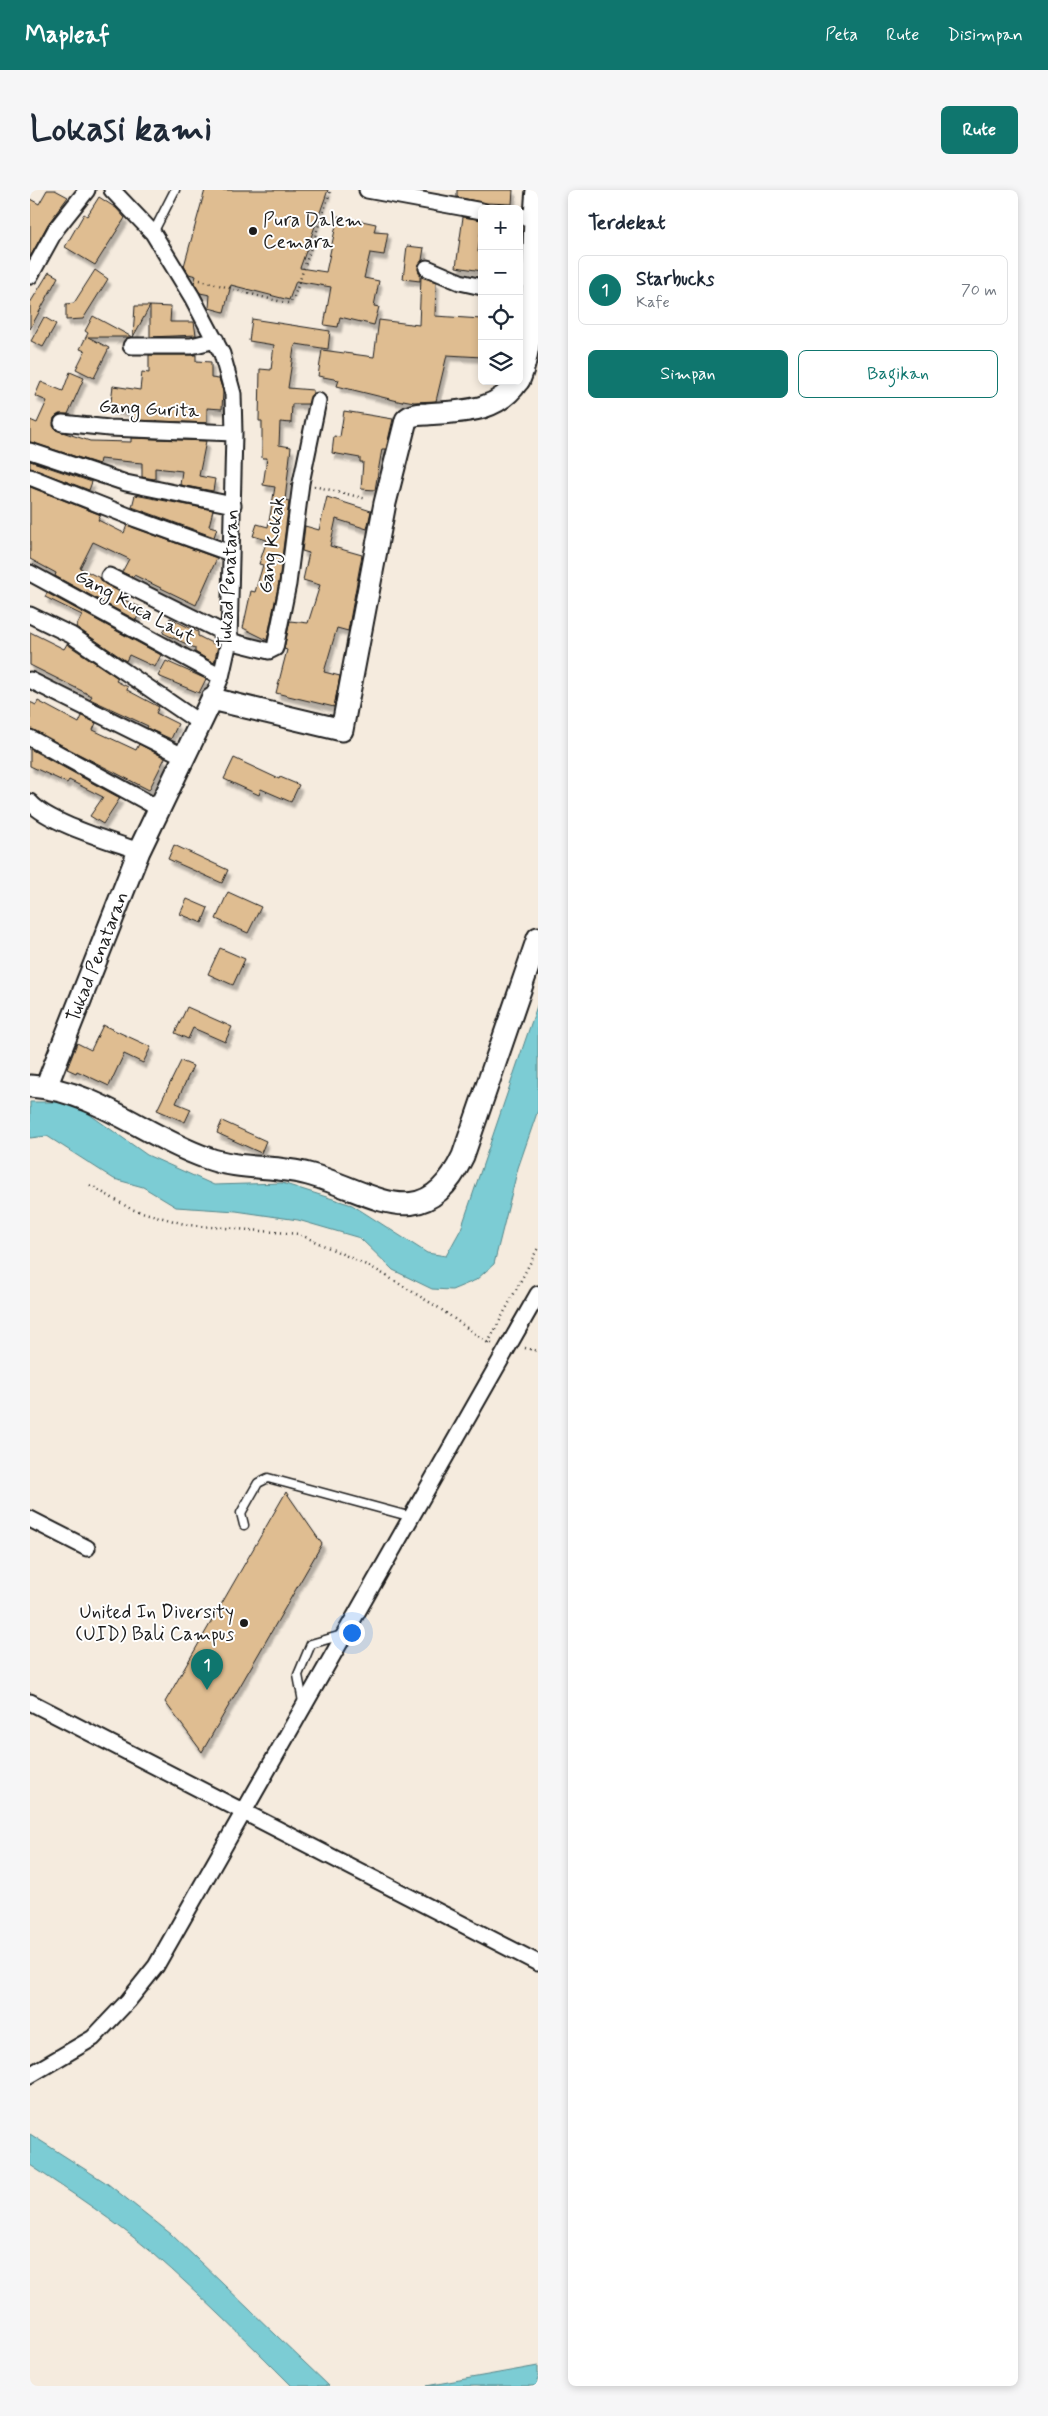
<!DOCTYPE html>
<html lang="id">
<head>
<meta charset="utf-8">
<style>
	body { margin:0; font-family:Mynerve,sans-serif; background:#f6f6f7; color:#1f2937 }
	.controls { position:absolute; right:15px; top:15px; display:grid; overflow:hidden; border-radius:8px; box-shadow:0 2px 8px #0003 }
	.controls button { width:45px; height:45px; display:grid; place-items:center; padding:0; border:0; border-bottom:1px solid #e0e1e3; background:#fff; color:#1f2937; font:25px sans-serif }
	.you { position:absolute; left:321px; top:1442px; width:18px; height:18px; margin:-12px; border:4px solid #fff; border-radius:50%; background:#1a73e8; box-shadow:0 0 0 8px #1a73e833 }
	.badge { display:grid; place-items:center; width:32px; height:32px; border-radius:50%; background:#0f766e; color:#fff; font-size:16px; font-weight:700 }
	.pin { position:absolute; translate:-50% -41px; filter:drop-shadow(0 1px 2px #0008) }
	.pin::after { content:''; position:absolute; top:26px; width:18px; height:15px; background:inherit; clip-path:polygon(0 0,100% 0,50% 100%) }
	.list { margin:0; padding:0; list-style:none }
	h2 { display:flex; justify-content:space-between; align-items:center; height:65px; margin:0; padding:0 20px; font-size:21px }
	h2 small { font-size:16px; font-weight:400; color:#747a83 }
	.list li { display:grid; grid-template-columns:32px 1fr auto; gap:15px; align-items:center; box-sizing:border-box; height:70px; margin:0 10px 10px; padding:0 10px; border:1px solid #e0e1e3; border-radius:8px }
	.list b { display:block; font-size:19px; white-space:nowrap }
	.list p { margin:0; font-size:16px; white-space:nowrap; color:#747a83 }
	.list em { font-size:16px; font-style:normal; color:#747a83 }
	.actions { display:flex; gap:10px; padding:15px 20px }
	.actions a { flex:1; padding:11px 0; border:1px solid #0f766e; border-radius:8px; text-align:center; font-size:18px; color:#0f766e }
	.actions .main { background:#0f766e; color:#fff }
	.icon { flex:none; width:28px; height:28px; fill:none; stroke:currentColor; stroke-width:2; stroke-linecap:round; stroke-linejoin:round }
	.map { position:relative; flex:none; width:508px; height:2196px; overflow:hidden; border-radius:8px }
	header { display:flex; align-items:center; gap:30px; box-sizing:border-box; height:70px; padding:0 25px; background:#0f766e; color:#fff }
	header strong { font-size:24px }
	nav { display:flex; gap:28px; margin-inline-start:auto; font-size:18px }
	.intro { display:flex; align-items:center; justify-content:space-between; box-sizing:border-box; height:120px; padding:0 30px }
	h1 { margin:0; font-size:35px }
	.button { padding:12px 22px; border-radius:8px; background:#0f766e; color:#fff; font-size:18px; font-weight:700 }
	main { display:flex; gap:30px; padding:0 30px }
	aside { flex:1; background:#fff; border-radius:8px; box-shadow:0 2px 8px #0003 }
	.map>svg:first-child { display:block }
	.water { fill:#7bccd4; stroke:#55868a }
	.building { fill:#dfbd91; stroke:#1c1c1c; filter:url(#shadow) }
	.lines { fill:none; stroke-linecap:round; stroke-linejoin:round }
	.lane-casing { stroke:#1c1c1c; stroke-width:11 }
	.street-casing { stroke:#1c1c1c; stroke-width:19 }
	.secondary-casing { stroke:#1c1c1c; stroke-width:25 }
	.path { stroke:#1c1c1c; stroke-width:2.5; stroke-dasharray:1 4; stroke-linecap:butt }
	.lane { stroke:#fff; stroke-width:8 }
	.street { stroke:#fff; stroke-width:15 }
	.secondary { stroke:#fff; stroke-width:21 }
	.poi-dot { fill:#1c1c1c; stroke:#fff; stroke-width:2 }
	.labels { text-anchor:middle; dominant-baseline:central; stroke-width:4; stroke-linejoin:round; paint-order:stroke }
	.poi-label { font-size:19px; fill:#1c1c1c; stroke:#fff; text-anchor:start }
	.street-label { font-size:19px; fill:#1c1c1c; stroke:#fff }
</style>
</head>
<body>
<header>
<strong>Mapleaf</strong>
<nav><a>Peta</a><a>Rute</a><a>Disimpan</a></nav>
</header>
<div class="intro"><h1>Lokasi kami</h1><a class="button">Rute</a></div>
<main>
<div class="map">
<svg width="508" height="2196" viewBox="0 0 508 2196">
	<defs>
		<filter id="shadow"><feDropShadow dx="3" dy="5.5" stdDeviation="1" flood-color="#0004"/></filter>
	</defs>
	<rect width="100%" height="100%" fill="#f5ebde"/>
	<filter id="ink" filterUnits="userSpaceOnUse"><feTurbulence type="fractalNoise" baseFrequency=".02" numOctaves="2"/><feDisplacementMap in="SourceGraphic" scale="10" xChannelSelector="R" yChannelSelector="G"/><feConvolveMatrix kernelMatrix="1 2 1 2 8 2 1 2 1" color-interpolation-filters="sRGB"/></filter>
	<g filter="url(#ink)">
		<path class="water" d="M508,813V920L488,978L464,1074L446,1090L422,1100L402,1099L363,1080L330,1048L268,1030L206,1021L146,1017L113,997L84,989L17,946L0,948V912H42L117,965L184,995L252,993L322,1015L397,1063L416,1066L431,1039Z
			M0,1944L78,1994L141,2044L299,2196H262C217,2151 172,2106 124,2064C85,2031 42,2003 0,1975Z
			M508,2176V2196H396Z"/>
		<path class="building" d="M17,0H25L38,7L18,34L0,67V9L9,14Z
			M175,0H298L270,78L296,82L308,26L346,34L344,42L358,43L354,65L340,63L334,88L349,91L344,116L349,117L344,135L310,127L308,137L294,135L301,97L266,91L259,110L201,95L194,122L179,118L180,105L170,103L164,93L166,86L159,84L154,76Z
			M427,0H483L482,14L456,13L427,7Z
			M69,7L86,18L95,28L65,75L35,57L54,24L57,26Z
			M433,27L452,30L448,62H452V81L426,77Z
			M377,56L394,58L392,70L388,79L390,84V91L373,89Z
			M65,80L78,89L53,129L36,130V114L44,113Z
			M19,82L28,87L0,139V113Z
			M391,87L406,92L405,126L452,129V167L417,165L406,211L384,212L373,210L372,212L307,196L309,190L288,186L292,160L344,167L349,130L389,135Z
			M105,116H120L103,147Z
			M120,116L141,117L140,132H164L166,145L120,147Z
			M63,126L102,147H58L79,158L64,188L46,179L55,161L50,159L58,143L55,141Z
			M14,127L26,134L13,157L1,151Z
			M222,129L300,141L298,159L266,154L264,158L258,198L283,200V203L278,214H262L261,233L250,232L249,255L261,257L255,310L259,311L249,392L237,450L213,438L221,401L225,402L233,375L229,374L237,350L223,346L227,334L238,337L245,297L233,295L237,268H232V231H229L230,179L241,180L244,155L219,151Z
			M119,165H166V171L181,172V188L189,189L193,201L192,219L177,218V233L102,230L103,222L80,219L83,196L110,200L112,182L119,183Z
			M40,182L54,188L38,224H29L24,228L23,236L26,240L60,251L101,252V248L176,251L169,286L185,289L183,301L150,295L152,281L125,278V289L112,287V273L70,269L69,274L0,252V230L7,233L17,211L5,206L11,192L33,201Z
			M314,221L363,229L356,259H352L345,300L331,299L333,272H330V268L302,263L304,246L310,247Z
			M0,271L62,292L59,300L0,278Z
			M0,297L71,325L68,330L94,343L97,335L187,368L166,415L104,385L103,387L92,382L99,369L63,352L50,378L70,388L75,394L94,404L92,409L112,418L106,430L25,386L26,383L0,369Z
			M105,305L183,320L179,336L187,338L184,347L102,317Z
			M297,307L341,321L337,339L306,329L300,356L332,365L318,441L307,438L294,482L310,486L304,517L246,503L257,460L254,459L260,431L278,433L290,395L273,390L279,363L272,361L275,336L289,340Z
			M17,403L131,465L125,477L99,465L96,471L46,437L52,425L15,407Z
			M140,428L168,442V446L188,456L184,473L165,462V458L133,443Z
			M0,442L34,459L37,454L88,488L86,491L98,497L97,500L129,517L126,523L148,534L141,549L117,538L118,536L60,509L62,506L0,475Z
			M136,471L176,489L169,503L128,486Z
			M8,511L49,533L52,526L66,533L63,540L106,560L109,554L135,568L119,600L0,539V512L6,515Z
			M0,559L90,608L73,634L60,626L73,607L39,590L37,593L0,576Z
			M204,568L249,589L250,587L269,595L261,612L231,599L229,605L194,589Z
			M144,655L198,680L192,693L138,669Z
			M198,702L231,717L218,743L186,729Z
			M157,709L178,718L172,733L150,724Z
			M190,758L215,769L203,795L178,784Z
			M157,817L202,837L195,852L163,838L158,849L145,843Z
			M73,835L121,857L113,873L94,864L79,896L47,881L46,883L37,879L47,853L61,860Z
			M151,871L163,876L146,913L161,919L155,932L127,920Z
			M192,931L236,951L231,963L187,943Z
			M256,1302L292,1354L172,1562L135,1512Z"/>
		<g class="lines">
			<defs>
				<path id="lane" d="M123,43L145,0
					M214,1335L211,1323L228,1293L238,1288L382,1327
					M273,1512L268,1485L281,1454L312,1445"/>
				<path id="street" d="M82,0L123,43L162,107L192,164L203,204L204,243L199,451L191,487L182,509
					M337,0L452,21
					M489,26L508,29
					M397,78L430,92L452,97
					M0,86L26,39L57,0
					M101,156H161L186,150
					M32,233L79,238L204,243
					M0,261L96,293L203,315
					M0,287L106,329L200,363
					M0,383L191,487
					M79,386L200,446
					M0,425L41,445L170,533
					M199,451L239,461L245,458L258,394L271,293L288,211
					M0,490L153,566
					M0,548L128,618
					M0,612C18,633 81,651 109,661
					M0,1329L57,1358
					M0,1512L508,1773
					M0,1885L63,1848L98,1811L126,1776L508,1104"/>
				<g id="secondary">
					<path d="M489,190C508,146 501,53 507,0"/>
					<path d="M0,896C66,900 116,947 177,968C210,980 245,975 278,984C340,1000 393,1051 433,966L508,748"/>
					<path id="s1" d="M16,897L109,661L182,509L312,540L355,313L376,230C381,224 390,224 397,224C432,221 467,223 488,191"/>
				</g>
			</defs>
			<use href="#lane" class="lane-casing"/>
			<use href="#street" class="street-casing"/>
			<use href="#secondary" class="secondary-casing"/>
			<path class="path" d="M170,90C184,93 253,114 260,113L264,107L301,0
				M284,296L337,309
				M60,995L101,1019L158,1035L269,1044L345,1079L409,1118L458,1153H463
				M458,1153L508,1058
				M495,1158L508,1161"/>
			<use href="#lane" class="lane"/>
			<use href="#street" class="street"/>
			<use href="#secondary" class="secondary"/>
		</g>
	</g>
	<g class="poi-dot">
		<circle cx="223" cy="41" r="5"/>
		<circle cx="214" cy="1433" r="5"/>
	</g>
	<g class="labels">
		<g class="poi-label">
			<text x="233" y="30">Pura Dalem<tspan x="233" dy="22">Cemara</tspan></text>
			<text x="204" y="1422" text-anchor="end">United In Diversity<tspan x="204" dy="22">(UID) Bali Campus</tspan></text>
		</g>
		<g class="street-label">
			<text transform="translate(119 219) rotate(3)">Gang Gurita</text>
			<text transform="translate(242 355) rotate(-82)">Gang Kokak</text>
			<text transform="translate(199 388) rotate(-87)">Tukad Penataran</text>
			<text transform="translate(105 417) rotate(29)">Gang Kuca Laut</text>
			<text stroke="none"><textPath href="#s1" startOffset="140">Tukad Penataran</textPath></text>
		</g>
	</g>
</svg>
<div class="controls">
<button>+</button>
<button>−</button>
<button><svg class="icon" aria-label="locate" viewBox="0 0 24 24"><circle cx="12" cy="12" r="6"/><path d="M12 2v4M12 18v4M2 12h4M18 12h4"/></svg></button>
<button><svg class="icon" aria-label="layers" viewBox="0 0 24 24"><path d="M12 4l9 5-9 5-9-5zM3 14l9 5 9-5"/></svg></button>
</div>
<div class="you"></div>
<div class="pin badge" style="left:177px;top:1500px">1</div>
</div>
<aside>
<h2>Terdekat<small></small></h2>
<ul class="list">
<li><span class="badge">1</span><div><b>Starbucks</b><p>Kafe</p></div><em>70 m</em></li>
</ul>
<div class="actions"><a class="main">Simpan</a><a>Bagikan</a></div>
</aside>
</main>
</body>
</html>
